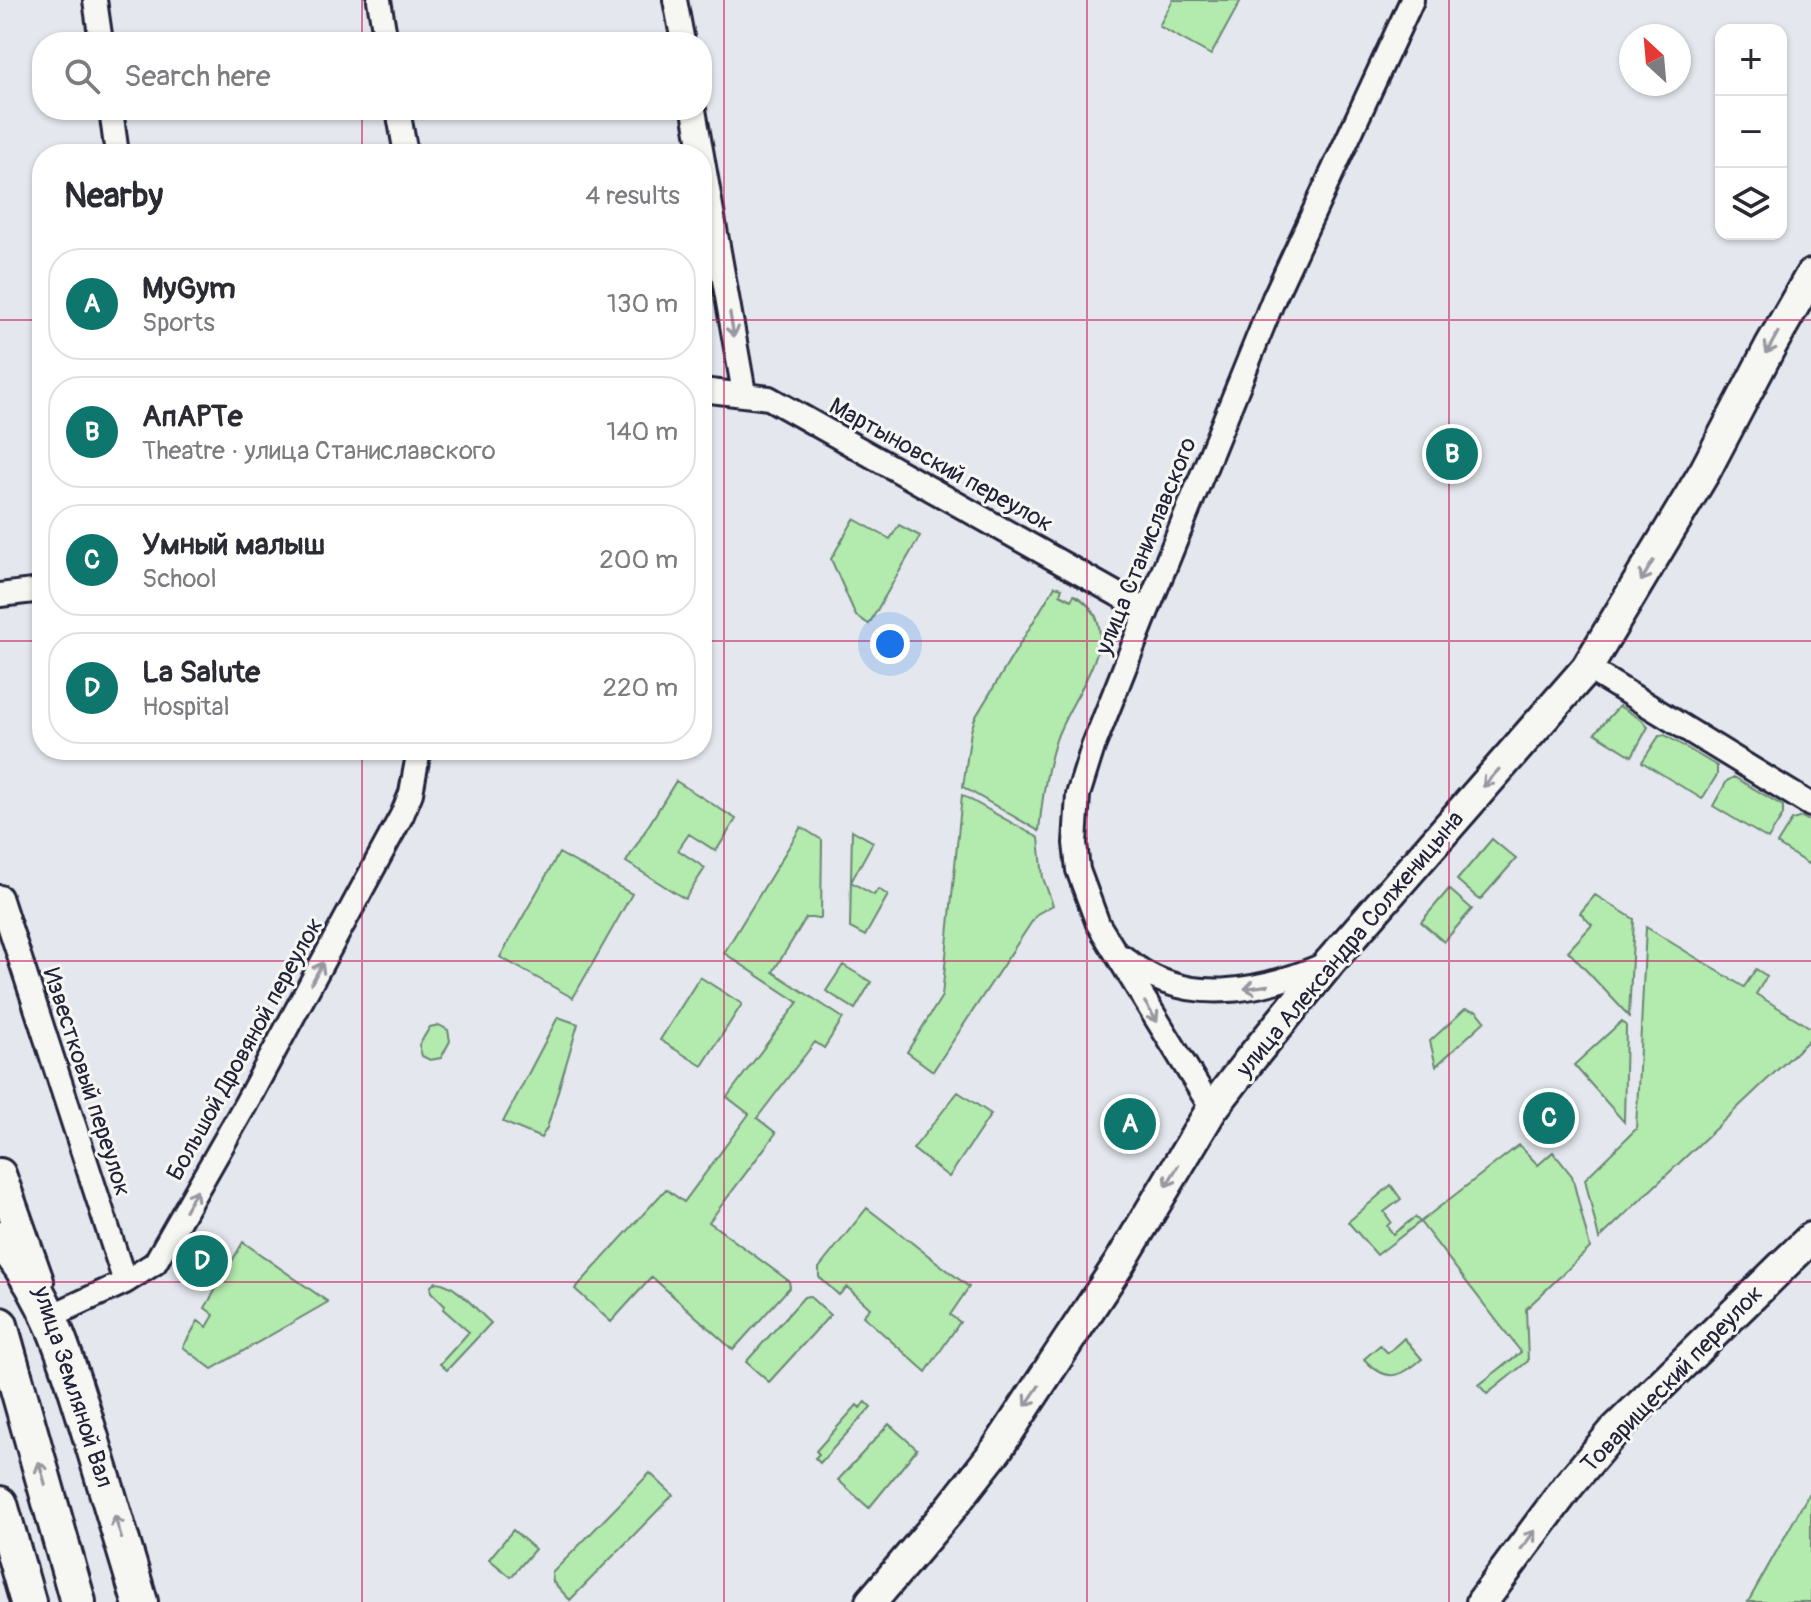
<!DOCTYPE html>
<html lang="en">
<head>
<meta charset="utf-8">
<style>
	body { margin:0; font-family:Pangolin,sans-serif; background:#f7f7f7; color:#2b2b33 }
	.controls { position:absolute; right:24px; top:24px; display:grid; overflow:hidden; border-radius:16px; box-shadow:0 2px 6px #0004 }
	.controls button { width:72px; height:72px; display:grid; place-items:center; padding:0; border:0; border-bottom:2px solid #e1e1e2; background:#fff; color:#2b2b33; font:40px sans-serif }
	.compass { position:absolute; left:1619px; top:24px; width:72px; height:72px; border-radius:50%; background:#fff; box-shadow:0 2px 6px #0004; rotate:334deg }
	.you { position:absolute; left:890px; top:644px; width:28px; height:28px; margin:-20px; border:6px solid #fff; border-radius:50%; background:#1a73e8; box-shadow:0 0 0 12px #1a73e833 }
	.badge { display:grid; place-items:center; width:52px; height:52px; border-radius:50%; background:#0f766e; color:#fff; font-size:26px; font-weight:700 }
	.pin { position:absolute; translate:-50% -50%; border:4px solid #fff; box-shadow:0 2px 8px #0006 }
	.list { margin:0; padding:0; list-style:none }
	h2 { display:flex; justify-content:space-between; align-items:center; height:104px; margin:0; padding:0 32px; font-size:34px }
	h2 small { font-size:26px; font-weight:400; color:#7c7c81 }
	.list li { display:grid; grid-template-columns:52px 1fr auto; gap:24px; align-items:center; box-sizing:border-box; height:112px; margin:0 16px 16px; padding:0 16px; border:2px solid #e1e1e2; border-radius:32px }
	.list b { display:block; font-size:30px; white-space:nowrap }
	.list p { margin:0; font-size:26px; white-space:nowrap; color:#7c7c81 }
	.list em { font-size:26px; font-style:normal; color:#7c7c81 }
	.icon { flex:none; width:44px; height:44px; fill:none; stroke:currentColor; stroke-width:2; stroke-linecap:round; stroke-linejoin:round }
	.map { position:relative; flex:none; width:1811px; height:1602px; overflow:hidden }
	.search { position:absolute; background:#fff; box-shadow:0 2px 6px #0004; left:32px; top:32px; width:680px; height:88px; display:flex; align-items:center; gap:20px; box-sizing:border-box; padding:0 28px; border-radius:32px; color:#7c7c81; font-size:30px }
	.panel { position:absolute; background:#fff; box-shadow:0 2px 6px #0004; left:32px; top:144px; width:680px; height:616px; border-radius:32px }
	.map>svg:first-child { display:block }
	.green { fill:#b3eaad; stroke:#6a8674; stroke-width:2 }
	.lines { fill:none; stroke-linecap:round; stroke-linejoin:round }
	.street-casing { stroke:#22223b; stroke-width:28 }
	.secondary-casing { stroke:#22223b; stroke-width:36 }
	.primary-casing { stroke:#22223b; stroke-width:40 }
	.street { stroke:#f6f6f2; stroke-width:22 }
	.secondary { stroke:#f6f6f2; stroke-width:30 }
	.primary { stroke:#f6f6f2; stroke-width:34 }
	.oneway { stroke:#9797a0 }
	.grid { fill:none; stroke:#c2185b; stroke-width:2; stroke-opacity:0.55 }
	.labels { text-anchor:middle; dominant-baseline:central; stroke-width:6; stroke-linejoin:round; paint-order:stroke }
	.street-label { font-size:24px; fill:#22223b; stroke:#f6f6f2 }
</style>
</head>
<body>
<div class="map">
<svg width="1811" height="1602" viewBox="0 0 1811 1602">
	<rect width="100%" height="100%" fill="#e4e8ee"/>
	<filter id="ink" filterUnits="userSpaceOnUse"><feTurbulence type="fractalNoise" baseFrequency=".0125" numOctaves="2"/><feDisplacementMap in="SourceGraphic" scale="16" xChannelSelector="R" yChannelSelector="G"/><feConvolveMatrix kernelMatrix="1 2 1 2 8 2 1 2 1" color-interpolation-filters="sRGB"/></filter>
	<g filter="url(#ink)">
		<path class="green" d="M1173,0H1236L1240,2L1211,55L1159,26Z
			M854,519L890,539L899,525L920,536L869,624L856,616L831,559Z
			M1055,586L1062,588L1060,594L1071,600L1074,595C1135,628 1070,696 1056,740C1046,770 1042,799 1039,831L963,787L971,731L975,718Z
			M1619,706L1642,720L1648,727L1632,756L1595,733Z
			M1665,735L1717,766V775L1702,799L1642,762L1659,736Z
			M1734,777L1783,806V815L1768,839L1713,806L1727,781Z
			M676,781L736,819L716,851L689,834L678,850L705,868L685,899L626,862Z
			M962,795L1039,838L1043,878L1053,905L1037,914L933,1071L907,1052L942,996Z
			M1802,817L1811,822V858L1808,864L1777,844L1792,820Z
			M801,827L822,840L821,918H806L773,972L843,1018L824,1048L815,1042L757,1118L776,1133L709,1222L789,1281L790,1287L733,1350L652,1277L611,1322L575,1289L666,1189L684,1202L749,1114L727,1097L798,1002L724,953Z
			M852,830L873,842L851,882L874,895L878,889L888,895L865,936L850,928Z
			M1492,839L1516,859L1480,900L1457,880Z
			M559,853L632,894L573,998L500,957Z
			M1449,889L1472,909L1444,942L1421,922Z
			M1595,895L1634,919L1629,1016L1568,951L1592,925L1580,913Z
			M1646,927L1744,987L1756,969L1767,976L1756,994L1811,1028V1038L1599,1239L1585,1179L1636,1129Z
			M843,965L871,982L855,1009L826,991Z
			M700,977L742,1004L702,1066L660,1040Z
			M1465,1009L1477,1011L1485,1021L1436,1066L1430,1041Z
			M558,1017L578,1024L547,1128L541,1138L503,1122Z
			M1622,1021L1626,1026L1624,1122L1574,1065Z
			M439,1025L448,1030L450,1041L441,1058L430,1060L422,1056L419,1045L430,1027Z
			M958,1092L991,1114L949,1177L913,1149Z
			M1519,1145L1538,1165L1553,1152L1572,1176L1590,1248L1526,1309L1528,1361L1487,1394L1479,1385L1521,1352L1420,1222L1377,1255L1348,1222L1391,1185L1401,1199L1384,1212L1391,1222L1387,1226L1393,1234L1415,1217L1420,1222Z
			M867,1208L969,1287L950,1315L960,1322L926,1372L863,1316L870,1308L847,1287L839,1295L819,1277V1268Z
			M243,1242L328,1302L212,1369L183,1347L198,1321L207,1327L214,1315L205,1308Z
			M436,1282C456,1283 476,1310 491,1323L447,1370L440,1364L469,1332L443,1309L445,1306L431,1292V1286Z
			M809,1296L830,1315L769,1382L746,1362L804,1297Z
			M1404,1338L1422,1359C1400,1378 1386,1383 1364,1359L1380,1345L1388,1353Z
			M866,1402L871,1407L820,1463L815,1458L819,1454L816,1451L857,1405L860,1408Z
			M889,1424L917,1449L869,1508L838,1480Z
			M650,1473L673,1495L570,1600L553,1582L552,1573Z
			M1811,1490V1602H1748Z
			M513,1530L535,1549L511,1577L489,1559Z"/>
		<g class="lines">
			<defs>
				<path id="street" d="M95,0L101,42
					M379,0L386,42
					M675,0L683,42
					M111,110L117,154
					M398,110L406,154
					M694,110L744,393
					M702,390L769,398L1147,611
					M0,595L42,590
					M1587,668L1811,805
					M0,897L125,1282
					M1123,957C1183,1009 1261,992 1328,963
					M1212,1109L1098,924L1078,870L1075,843L1078,795L1093,747L1147,611L1274,298L1412,0
					M51,1316L125,1282L155,1263L244,1107L402,815L411,793L419,750"/>
				<path id="secondary" d="M0,1174L38,1281
					M871,1602L951,1508L997,1449L1119,1264L1212,1109L1249,1061L1329,963L1587,668L1705,471L1770,347L1811,275
					M1482,1602L1568,1486L1615,1430L1811,1238"/>
				<path id="primary" d="M0,1239C50,1296 69,1366 91,1438C107,1492 124,1547 140,1602
					M0,1325L78,1602
					M0,1504L28,1602"/>
			</defs>
			<use href="#street" class="street-casing"/>
			<use href="#secondary" class="secondary-casing"/>
			<use href="#primary" class="primary-casing"/>
			<use href="#street" class="street"/>
			<use href="#secondary" class="secondary"/>
			<use href="#primary" class="primary"/>
		</g>
		<defs><path id="oneway-shaft" d="M-6 0H5M1.5-3L5.5 0L1.5 3" fill="none" stroke-width="1.6" stroke-linecap="round" stroke-linejoin="round" transform="scale(2)"/></defs>
		<g class="oneway">
			<use href="#oneway-shaft" transform="translate(732 325) rotate(80)"/>
			<use href="#oneway-shaft" transform="translate(1772 343) rotate(119)"/>
			<use href="#oneway-shaft" transform="translate(1647 571) rotate(121)"/>
			<use href="#oneway-shaft" transform="translate(1491 778) rotate(132)"/>
			<use href="#oneway-shaft" transform="translate(317 973) rotate(-62)"/>
			<use href="#oneway-shaft" transform="translate(1256 987) rotate(172)"/>
			<use href="#oneway-shaft" transform="translate(1151 1012) rotate(58)"/>
			<use href="#oneway-shaft" transform="translate(1172 1176) rotate(121)"/>
			<use href="#oneway-shaft" transform="translate(191 1200) rotate(-60)"/>
			<use href="#oneway-shaft" transform="translate(1032 1396) rotate(124)"/>
			<use href="#oneway-shaft" transform="translate(42 1473) rotate(-106)"/>
			<use href="#oneway-shaft" transform="translate(118 1527) rotate(-107)"/>
			<use href="#oneway-shaft" transform="translate(1528 1540) rotate(-53)"/>
		</g>
	</g>
	<path class="grid" d="M362,0V42M724,0V1602M1087,0V1602M1449,0V1602M362,110V154M0,320H42M702,320H1811M0,641H42M702,641H1811M362,750V1602M0,961H1811M0,1282H1811"/>
	<g class="labels">
		<g class="street-label">
			<text transform="translate(941 465) rotate(29)">Мартыновский переулок</text>
			<text transform="translate(1146 546) rotate(-68)">улица Станиславского</text>
			<text transform="translate(1350 944) rotate(-50)">улица Александра Солженицына</text>
			<text transform="translate(245 1049) rotate(-61)">Большой Дровяной переулок</text>
			<text transform="translate(87 1082) rotate(72)">Известковый переулок</text>
			<text transform="translate(1672 1379) rotate(-46)">Товарищеский переулок</text>
			<text transform="translate(73 1387) rotate(72)">улица Земляной Вал</text>
		</g>
	</g>
</svg>
<div class="controls">
<button>+</button>
<button>−</button>
<button><svg class="icon" aria-label="layers" viewBox="0 0 24 24"><path d="M12 4l9 5-9 5-9-5zM3 14l9 5 9-5"/></svg></button>
</div>
<svg class="compass" viewBox="-18 -18 36 36"><path d="M0-13l5 13h-10z" fill="#e53935"/><path d="M0 13l5-13h-10z" fill="#7c7c81"/></svg>
<div class="you"></div>
<div class="pin badge" style="left:1130px;top:1124px">A</div>
<div class="pin badge" style="left:1452px;top:454px">B</div>
<div class="pin badge" style="left:1549px;top:1118px">C</div>
<div class="pin badge" style="left:202px;top:1261px">D</div>
<div class="search"><svg class="icon" aria-label="search" viewBox="0 0 24 24"><circle cx="10" cy="10" r="6"/><path d="M15 15l6 6"/></svg>Search here</div>
<section class="panel">
<h2>Nearby<small>4 results</small></h2>
<ul class="list">
<li><span class="badge">A</span><div><b>MyGym</b><p>Sports</p></div><em>130 m</em></li>
<li><span class="badge">B</span><div><b>АпАРТе</b><p>Theatre · улица Станиславского</p></div><em>140 m</em></li>
<li><span class="badge">C</span><div><b>Умный малыш</b><p>School</p></div><em>200 m</em></li>
<li><span class="badge">D</span><div><b>La Salute</b><p>Hospital</p></div><em>220 m</em></li>
</ul>
</section>
</div>
</body>
</html>
